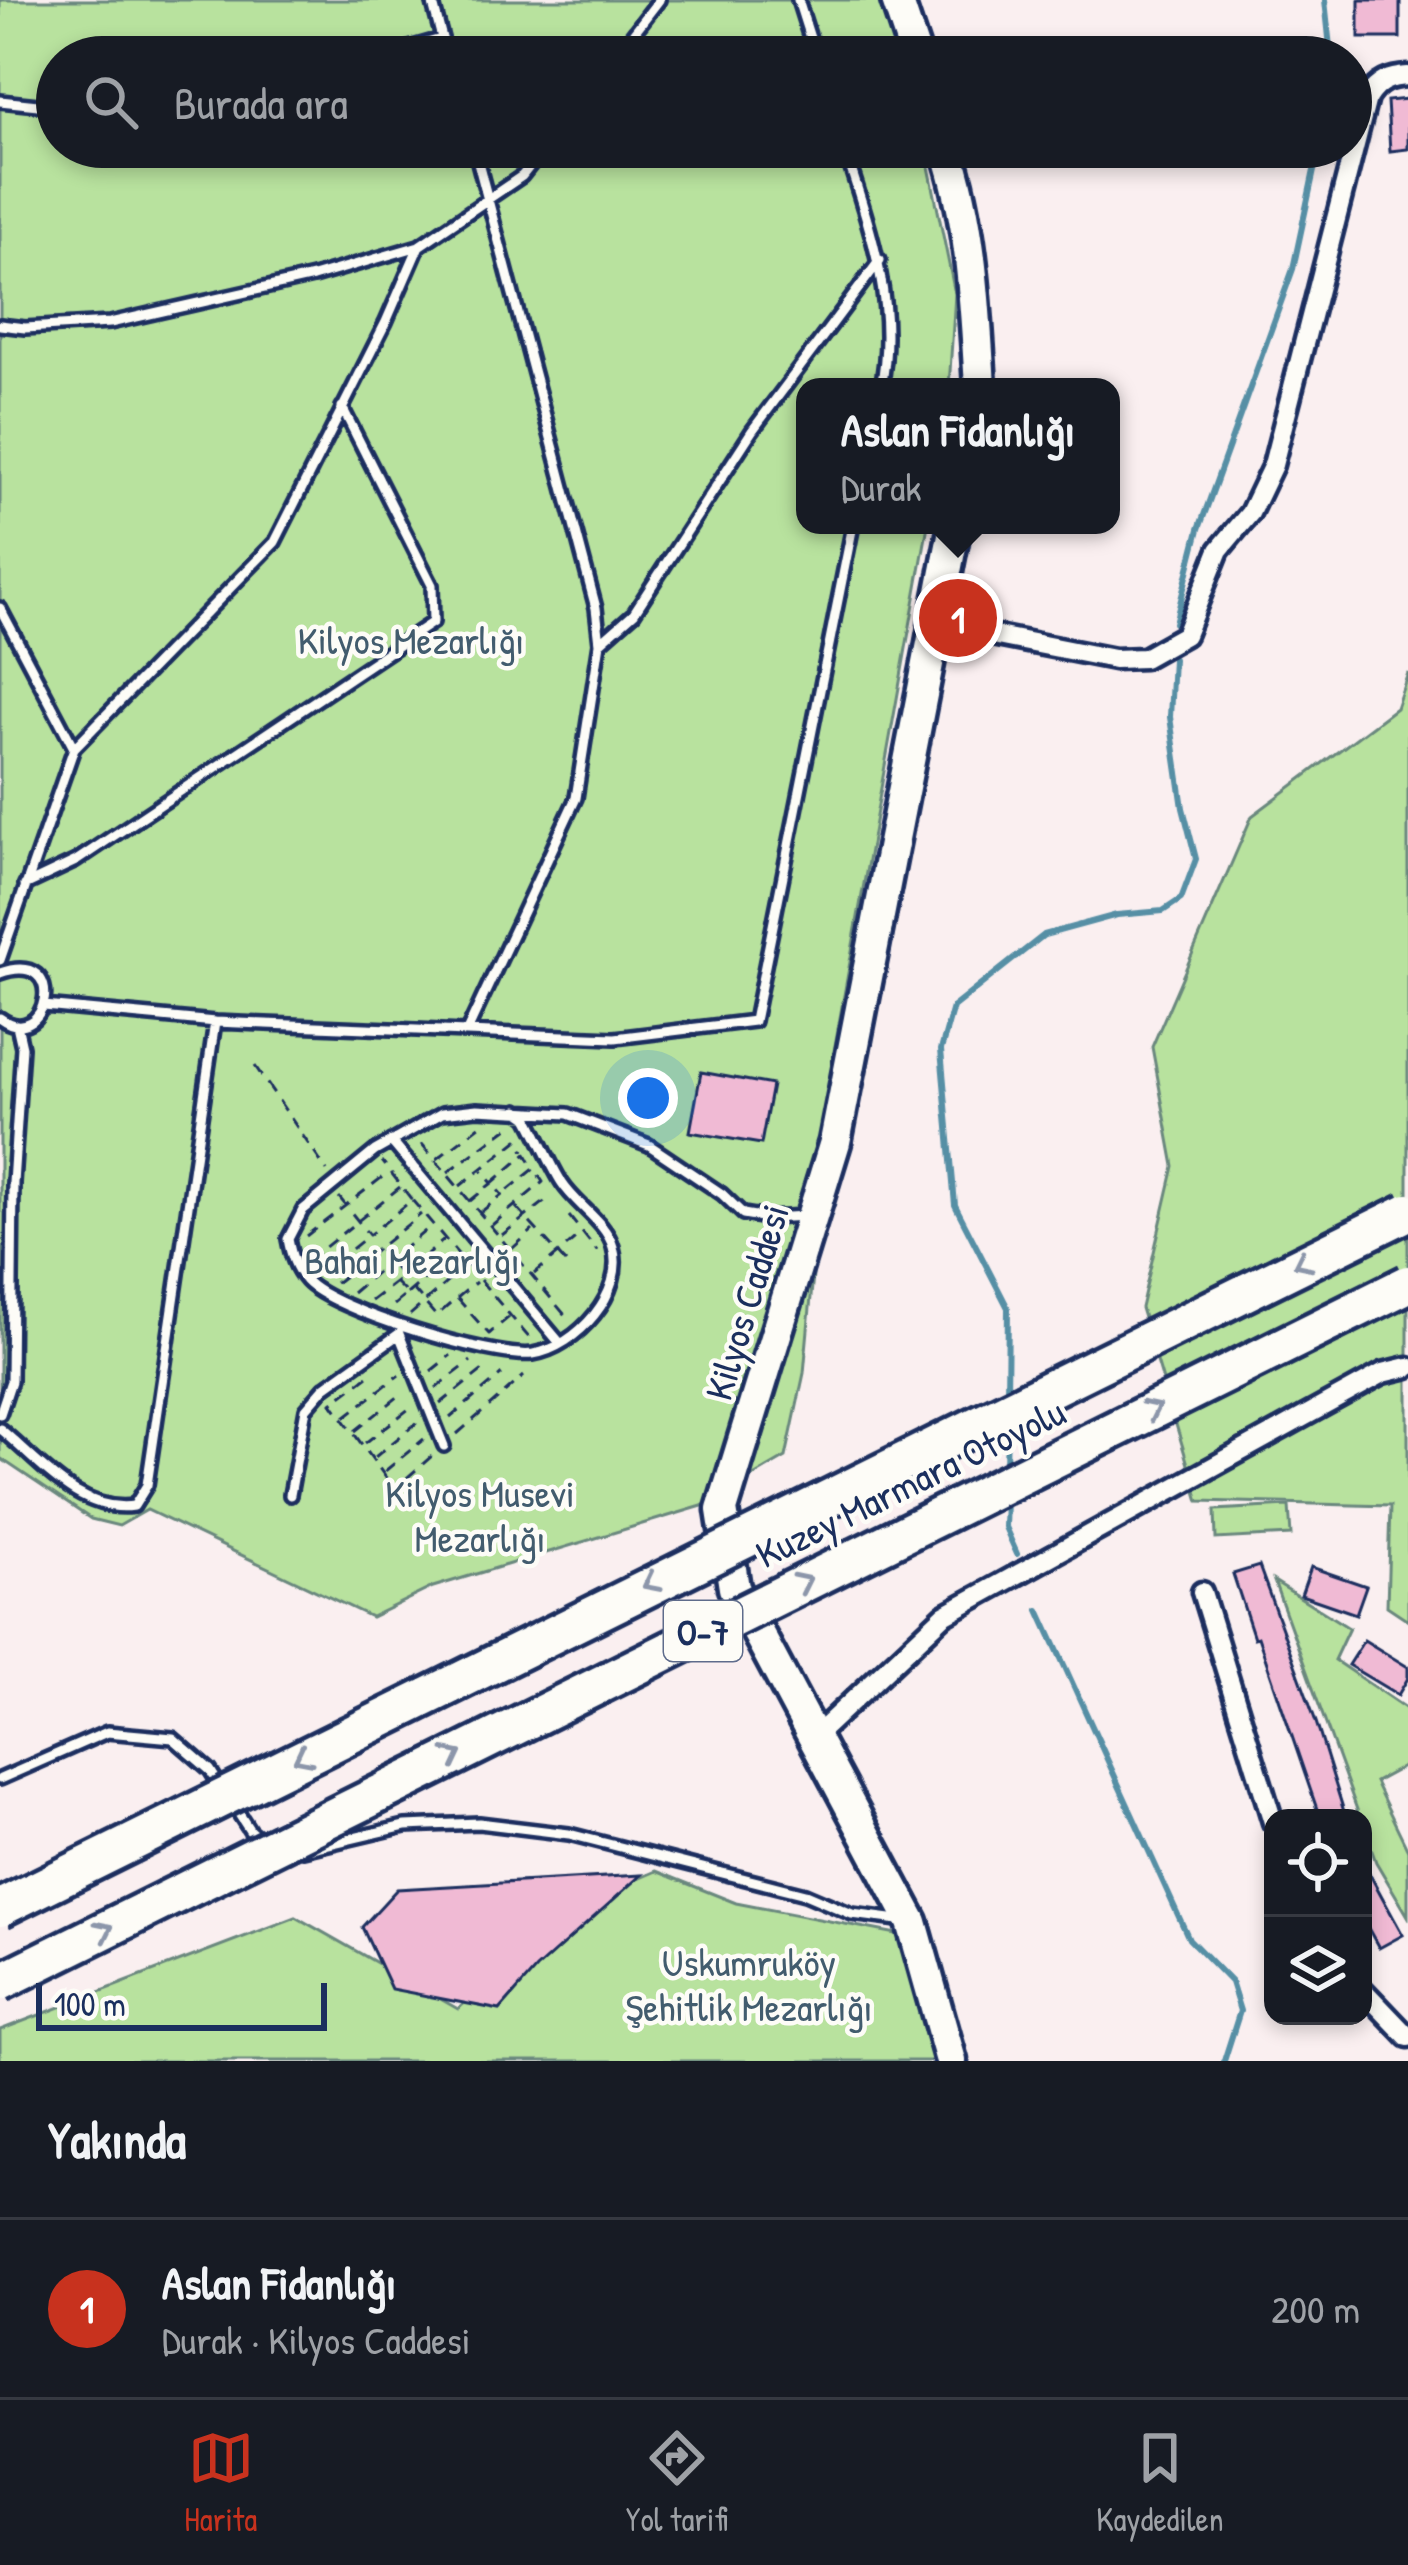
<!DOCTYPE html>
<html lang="tr">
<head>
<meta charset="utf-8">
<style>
	body { margin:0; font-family:"Patrick Hand",sans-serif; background:#20242c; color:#f1f3f6 }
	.controls { position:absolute; right:36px; bottom:36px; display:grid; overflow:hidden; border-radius:24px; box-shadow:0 6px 18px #0003 }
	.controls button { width:108px; height:108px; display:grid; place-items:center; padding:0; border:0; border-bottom:3px solid #363941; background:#171b24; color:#f1f3f6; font:60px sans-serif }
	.scale { position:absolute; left:36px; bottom:30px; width:291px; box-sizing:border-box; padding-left:12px; border:6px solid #1b2f5e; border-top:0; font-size:33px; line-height:42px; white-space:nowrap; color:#1b2f5e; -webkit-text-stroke:9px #fdfcf7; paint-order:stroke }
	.you { position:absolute; left:648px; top:1098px; width:42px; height:42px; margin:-30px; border:9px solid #fff; border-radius:50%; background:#1a73e8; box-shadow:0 0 0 18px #1a73e833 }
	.badge { display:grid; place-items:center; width:78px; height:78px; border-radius:50%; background:#c8321e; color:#fff; font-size:39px; font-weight:700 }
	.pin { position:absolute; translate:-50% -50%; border:6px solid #fff; box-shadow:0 3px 12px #0006 }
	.popup { position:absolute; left:796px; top:378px; width:324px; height:156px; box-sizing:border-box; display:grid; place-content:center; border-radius:24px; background:#171b24; filter:drop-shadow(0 3px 9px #0005); font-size:39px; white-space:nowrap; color:#9ea1a6 }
	.popup b { font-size:45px; color:#f1f3f6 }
	.popup::after { content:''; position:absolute; left:50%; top:100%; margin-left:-24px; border:24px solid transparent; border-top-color:#171b24 }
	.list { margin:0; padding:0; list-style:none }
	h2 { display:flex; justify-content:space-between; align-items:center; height:156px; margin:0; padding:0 48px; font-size:51px }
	h2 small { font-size:39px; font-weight:400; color:#9ea1a6 }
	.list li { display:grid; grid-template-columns:78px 1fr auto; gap:36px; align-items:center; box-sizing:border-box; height:180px; padding:0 48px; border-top:3px solid #363941 }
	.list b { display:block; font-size:45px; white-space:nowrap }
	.list p { margin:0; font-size:39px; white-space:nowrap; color:#9ea1a6 }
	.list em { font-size:39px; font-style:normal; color:#9ea1a6 }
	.icon { flex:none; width:66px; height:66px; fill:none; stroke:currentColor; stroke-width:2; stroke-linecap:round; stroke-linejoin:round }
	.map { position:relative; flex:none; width:1408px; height:2061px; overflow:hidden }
	.search { position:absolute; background:#171b24; box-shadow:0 6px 18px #0003; left:36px; right:36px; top:36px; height:132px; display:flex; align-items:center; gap:30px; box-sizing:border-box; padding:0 42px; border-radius:66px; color:#9ea1a6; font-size:45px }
	.sheet { height:336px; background:#171b24 }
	nav { display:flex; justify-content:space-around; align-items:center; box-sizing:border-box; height:168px; border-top:3px solid #363941; background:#171b24; font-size:33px; color:#9ea1a6 }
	nav a { display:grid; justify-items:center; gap:6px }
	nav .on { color:#c8321e }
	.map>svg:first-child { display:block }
	.green { fill:#b8e29e; stroke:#6a887e; stroke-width:3 }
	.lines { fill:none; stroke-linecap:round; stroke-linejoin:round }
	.stream { stroke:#568fa5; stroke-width:6 }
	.building { fill:#f0bad4; stroke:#1b2f5e; stroke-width:3 }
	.service-casing { stroke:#1b2f5e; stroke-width:18 }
	.minor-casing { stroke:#1b2f5e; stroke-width:27 }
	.primary-casing { stroke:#1b2f5e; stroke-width:39 }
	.path { stroke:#1b2f5e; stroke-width:3; stroke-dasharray:12 9; stroke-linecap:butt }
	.service { stroke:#fdfcf7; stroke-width:9 }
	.minor { stroke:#fdfcf7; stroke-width:18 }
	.primary { stroke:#fdfcf7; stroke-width:30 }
	.motorway-bridge-casing { stroke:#1b2f5e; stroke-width:45; stroke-linecap:butt }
	.motorway-bridge { stroke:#fdfcf7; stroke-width:36 }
	.oneway { stroke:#8c96aa }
	.labels { text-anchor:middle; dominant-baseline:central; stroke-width:9; stroke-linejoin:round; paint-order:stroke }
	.shield { fill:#fdfcf7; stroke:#5f6c8c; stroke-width:3 }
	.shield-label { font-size:36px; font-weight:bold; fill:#1b2f5e }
	.park-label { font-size:39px; fill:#425c6e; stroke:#fdfcf7 }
	.street-label { font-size:39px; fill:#1b2f5e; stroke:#fdfcf7 }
</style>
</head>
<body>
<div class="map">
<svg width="1408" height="2061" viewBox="0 0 1408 2061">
	<rect width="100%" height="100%" fill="#faeff0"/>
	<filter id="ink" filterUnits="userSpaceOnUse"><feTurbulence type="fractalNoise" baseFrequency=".00833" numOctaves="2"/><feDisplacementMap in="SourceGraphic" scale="24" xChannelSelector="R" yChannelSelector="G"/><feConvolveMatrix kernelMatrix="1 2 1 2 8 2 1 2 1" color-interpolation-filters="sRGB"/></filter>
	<g filter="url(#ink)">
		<path class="green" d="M0,0H880L898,57H57V147H925L955,294L949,387H805V525H928L833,1057L804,1373L786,1457L702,1506L433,1587L371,1617L147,1510L119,1526L91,1519L0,1458Z
			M1408,673V1620L1387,1606L1390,1506L1199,1501L1141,1308L1174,1166L1152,1047L1252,816L1396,708Z
			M1289,1506L1291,1535L1216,1539L1215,1510Z
			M1274,1581L1349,1628L1334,1660L1408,1710V1764L1375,1782L1408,1850V1916L1376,1862Z
			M656,1871L736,1903L902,1935L936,2061H0V2030L296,1917L458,2009L572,1907Z"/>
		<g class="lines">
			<path class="stream" d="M1325,0L1331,57
				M1175,623L1199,529L1293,269L1319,147
				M1007,1397L1008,1308L955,1205L941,1050L953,1007L1044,935L1117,915L1163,911L1181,899L1196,859L1183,808L1170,717L1173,659
				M1006,1469L1007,1422
				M1006,1500L1005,1527L1017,1554
				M1039,1610L1189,1939L1231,1982L1240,2011L1224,2061"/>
		</g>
		<path class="building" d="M1359,0H1400V38H1359Z
			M1408,99V149L1390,151L1387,101Z
			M701,1072L772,1085L761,1144L690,1132Z
			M1259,1566L1316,1722L1346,1818H1320L1258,1637L1254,1638L1233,1574Z
			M1311,1567L1366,1586L1356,1614L1301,1595Z
			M1364,1640L1408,1667V1678L1398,1695L1348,1665Z
			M1363,1862L1403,1935L1379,1948L1363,1919Z
			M641,1875L536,1969L500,2010L391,1989L362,1927L397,1889Z"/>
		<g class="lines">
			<defs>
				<path id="service" d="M432,0L447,57
					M798,0L816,57
					M378,57L441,39
					M615,57L659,0
					M0,101L57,107
					M844,147C869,225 898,304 881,387
					M0,325L25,328L110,323L313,277L419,246L522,176L545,147
					M0,608L74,748
					M600,643L634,613L752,431L880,260
					M25,885L76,861L433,622L432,585L342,407
					M0,960L74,748L275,542L386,322L419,246
					M0,973C71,948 47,1053 0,1018
					M44,1006L215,1022L615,1038L754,1021L853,525
					M467,1031L576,798L600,643L596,608L474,147
					M518,1110L528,1117C540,1139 549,1162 562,1183C576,1205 606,1222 613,1247C626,1292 577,1347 533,1354C493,1359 332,1310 306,1281C295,1268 291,1255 288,1239L303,1210L375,1151L442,1113L477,1109L568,1114L649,1145L722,1194L743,1214L767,1218L808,1216
					M391,1141L560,1343
					M399,1334L444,1446
					M0,1414L11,1381L13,1183L22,1047L17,1025
					M0,1429C39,1461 80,1514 134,1506L147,1485L215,1022
					M290,1495L306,1409L325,1387L399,1334
					M0,1779L107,1732L173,1738L210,1770L222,1789
					M232,1803L250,1831L262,1841
					M303,1850L405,1826L479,1823L569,1834L805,1894L852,1914L906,1921"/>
				<path id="minor" d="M936,624L1114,659L1144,658L1185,635L1219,550L1250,513L1273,465L1367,98C1378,81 1389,77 1408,76
					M1202,1592L1273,1822
					M812,1739L944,1615L1383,1373L1408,1367
					M1363,1990L1408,2037"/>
				<path id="primary" d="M897,0L916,57
					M946,147C972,224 975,306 980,387
					M951,2061L912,1922L734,1588L722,1510L835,1142L955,525"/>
			</defs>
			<use href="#service" class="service-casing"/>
			<use href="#minor" class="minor-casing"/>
			<use href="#primary" class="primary-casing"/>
			<path class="path" d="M255,1066L327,1171
				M422,1144L570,1321
				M437,1159L481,1125
				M448,1172L508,1128
				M460,1186L518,1140L524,1151
				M339,1197L369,1235L412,1200L382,1161
				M412,1200L531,1340
				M470,1201L492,1183L482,1171
				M516,1207L567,1264
				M481,1212L502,1195L492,1183L526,1154L534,1169L502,1195
				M569,1216L597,1251
				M492,1225L543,1182L535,1170
				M502,1235L551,1197
				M306,1236L389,1172
				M513,1248L533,1230
				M380,1250L402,1277L445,1239
				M309,1260L400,1187
				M534,1274L581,1234
				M319,1275L368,1236
				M335,1283L421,1214
				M413,1289L436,1316L476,1282
				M352,1293L431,1226
				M407,1294L456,1252
				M457,1298L489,1334L509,1317
				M371,1301L401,1278
				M394,1305L407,1294L395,1282
				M410,1315L465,1266
				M431,1371L451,1355
				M368,1376L332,1403L394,1489L432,1456
				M436,1388L471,1361
				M440,1404L489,1365
				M345,1417L399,1375
				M450,1418L502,1374
				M355,1431L404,1392
				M457,1434L524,1376
				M365,1443L414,1405
				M375,1457L419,1421
				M385,1471L424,1439"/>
			<use href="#service" class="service"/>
			<use href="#minor" class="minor"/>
			<use href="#primary" class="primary"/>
			<defs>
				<path id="motorway-bridge" d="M0,1908L1408,1212
					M0,1982L1408,1284"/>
			</defs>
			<use href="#motorway-bridge" class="motorway-bridge-casing"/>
			<use href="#motorway-bridge" class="motorway-bridge"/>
		</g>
		<defs><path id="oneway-chevron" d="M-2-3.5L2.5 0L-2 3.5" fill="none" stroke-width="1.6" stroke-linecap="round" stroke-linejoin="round" transform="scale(3)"/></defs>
		<g class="oneway">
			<use href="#oneway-chevron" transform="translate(1302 1262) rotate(154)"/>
			<use href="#oneway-chevron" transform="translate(1152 1409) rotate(-26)"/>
			<use href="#oneway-chevron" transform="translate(803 1582) rotate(-26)"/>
			<use href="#oneway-chevron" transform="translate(651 1583) rotate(153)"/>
			<use href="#oneway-chevron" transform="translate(454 1756) rotate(-27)"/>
			<use href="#oneway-chevron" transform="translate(302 1757) rotate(153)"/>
			<use href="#oneway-chevron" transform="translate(105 1930) rotate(-26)"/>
		</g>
	</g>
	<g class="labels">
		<rect class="shield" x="664" y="1601" width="78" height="60" rx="9"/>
		<g class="shield-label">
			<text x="703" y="1631">O-7</text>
		</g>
		<g class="park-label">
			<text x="411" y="639">Kilyos Mezarlığı</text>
			<text x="412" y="1259">Bahai Mezarlığı</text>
			<text x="480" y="1492">Kilyos Musevi<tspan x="480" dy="45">Mezarlığı</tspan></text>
			<text x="749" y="1961">Uskumruköy<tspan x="749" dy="45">Şehitlik Mezarlığı</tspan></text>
		</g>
		<g class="street-label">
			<text transform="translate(746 1302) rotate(-73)">Kilyos Caddesi</text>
			<text transform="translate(910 1482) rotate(-26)">Kuzey Marmara Otoyolu</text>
		</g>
	</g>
</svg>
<div class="controls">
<button><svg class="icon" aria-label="locate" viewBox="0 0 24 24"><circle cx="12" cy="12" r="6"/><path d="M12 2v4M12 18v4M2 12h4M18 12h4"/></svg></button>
<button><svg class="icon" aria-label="layers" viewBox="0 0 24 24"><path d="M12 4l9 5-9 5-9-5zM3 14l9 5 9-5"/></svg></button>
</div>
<div class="scale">100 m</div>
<div class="you"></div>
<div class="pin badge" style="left:958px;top:618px">1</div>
<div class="popup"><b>Aslan Fidanlığı</b>Durak</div>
<div class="search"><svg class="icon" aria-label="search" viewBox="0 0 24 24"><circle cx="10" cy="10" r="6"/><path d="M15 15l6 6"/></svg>Burada ara</div>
</div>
<section class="sheet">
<h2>Yakında<small></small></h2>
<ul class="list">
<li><span class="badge">1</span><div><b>Aslan Fidanlığı</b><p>Durak · Kilyos Caddesi</p></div><em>200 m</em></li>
</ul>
</section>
<nav>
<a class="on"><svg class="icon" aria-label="map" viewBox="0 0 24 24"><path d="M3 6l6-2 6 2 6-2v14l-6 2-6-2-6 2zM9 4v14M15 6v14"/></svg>Harita</a>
<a><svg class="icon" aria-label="directions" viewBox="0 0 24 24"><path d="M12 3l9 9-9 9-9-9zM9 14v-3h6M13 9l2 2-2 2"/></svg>Yol tarifi</a>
<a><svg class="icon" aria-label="saved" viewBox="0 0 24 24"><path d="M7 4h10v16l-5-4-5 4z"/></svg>Kaydedilen</a>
</nav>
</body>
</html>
